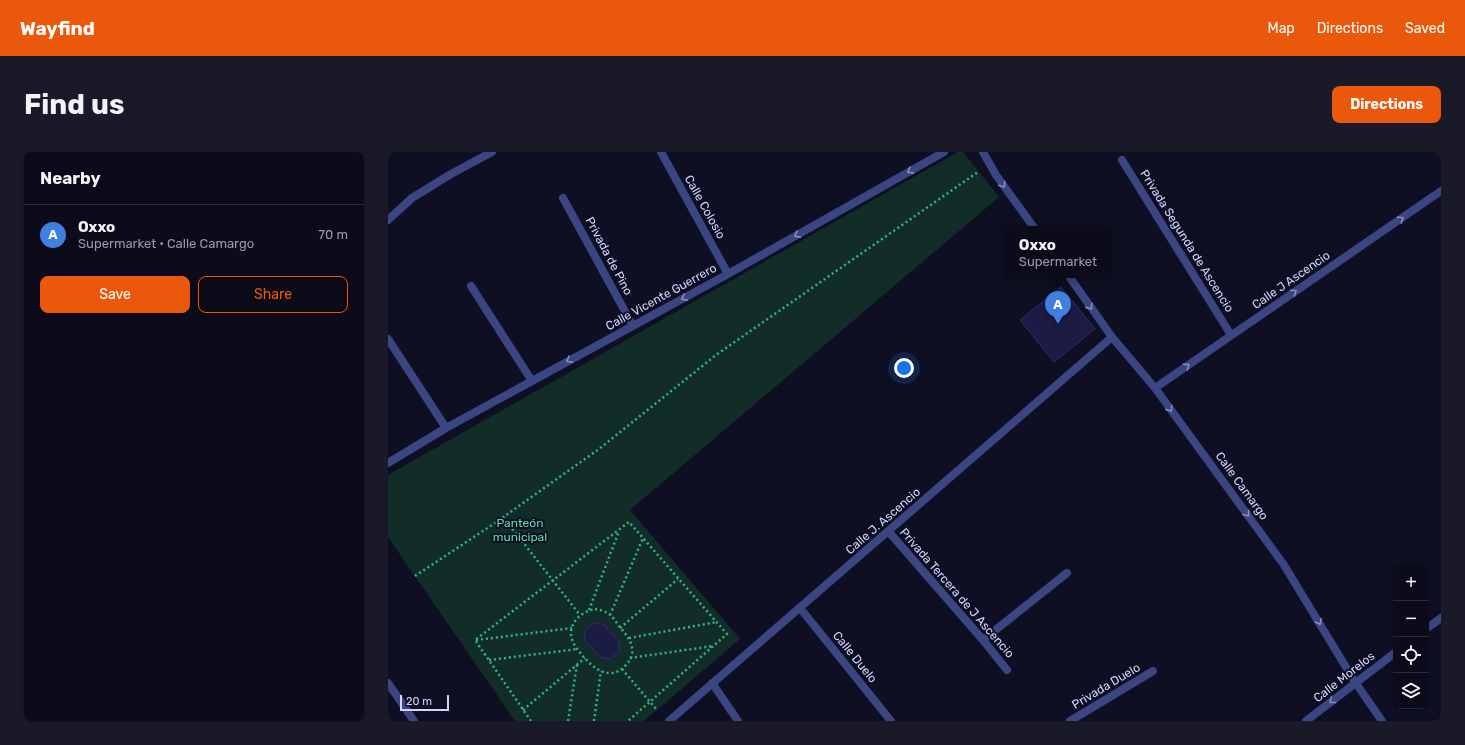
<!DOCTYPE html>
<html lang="en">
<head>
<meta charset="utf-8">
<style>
	body { margin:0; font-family:Rubik,sans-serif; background:#191927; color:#f1f3f6 }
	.controls { position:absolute; right:12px; bottom:12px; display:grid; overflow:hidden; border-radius:8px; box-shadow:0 1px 3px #0004 }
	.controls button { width:36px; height:36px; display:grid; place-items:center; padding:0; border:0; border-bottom:1px solid #2b2b39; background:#0b0b1a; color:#f1f3f6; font:20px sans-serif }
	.scale { position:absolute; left:12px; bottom:10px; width:49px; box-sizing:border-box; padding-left:4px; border:2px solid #d2d5fe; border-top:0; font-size:11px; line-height:14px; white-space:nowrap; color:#d2d5fe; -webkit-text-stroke:3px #0f0f23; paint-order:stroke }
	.you { position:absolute; left:516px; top:216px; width:14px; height:14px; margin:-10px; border:3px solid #fff; border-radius:50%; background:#1a73e8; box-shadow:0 0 0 6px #1a73e833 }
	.badge { display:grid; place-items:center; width:26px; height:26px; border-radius:50%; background:#ea580c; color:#fff; font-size:13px; font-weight:700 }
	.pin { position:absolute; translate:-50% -33px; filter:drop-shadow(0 1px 2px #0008) }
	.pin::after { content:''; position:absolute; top:21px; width:14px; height:12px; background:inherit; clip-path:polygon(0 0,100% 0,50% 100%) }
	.popup { position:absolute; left:616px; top:74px; width:108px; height:52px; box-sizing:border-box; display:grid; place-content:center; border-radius:8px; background:#0b0b1a; filter:drop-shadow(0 1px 3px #0005); font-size:13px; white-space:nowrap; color:#9a9ba2 }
	.popup b { font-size:15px; color:#f1f3f6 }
	.popup::after { content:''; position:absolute; left:50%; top:100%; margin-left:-8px; border:8px solid transparent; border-top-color:#0b0b1a }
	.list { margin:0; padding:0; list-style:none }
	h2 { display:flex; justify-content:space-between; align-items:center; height:52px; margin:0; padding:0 16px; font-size:17px }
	h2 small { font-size:13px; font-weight:400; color:#9a9ba2 }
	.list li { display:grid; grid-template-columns:26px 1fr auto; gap:12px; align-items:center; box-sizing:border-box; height:60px; padding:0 16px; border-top:1px solid #2b2b39 }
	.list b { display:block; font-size:15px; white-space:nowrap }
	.list p { margin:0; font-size:13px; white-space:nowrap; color:#9a9ba2 }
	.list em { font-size:13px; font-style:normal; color:#9a9ba2 }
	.actions { display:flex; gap:8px; padding:12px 16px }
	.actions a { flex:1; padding:9px 0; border:1px solid #ea580c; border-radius:8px; text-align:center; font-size:14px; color:#ea580c }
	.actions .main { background:#ea580c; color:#fff }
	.icon { flex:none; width:22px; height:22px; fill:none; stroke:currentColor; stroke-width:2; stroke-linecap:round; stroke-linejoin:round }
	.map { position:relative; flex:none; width:1053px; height:569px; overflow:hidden; border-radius:8px }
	header { display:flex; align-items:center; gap:24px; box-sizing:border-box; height:56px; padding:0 20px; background:#ea580c; color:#fff }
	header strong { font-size:19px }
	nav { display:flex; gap:22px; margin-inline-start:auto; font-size:14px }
	.intro { display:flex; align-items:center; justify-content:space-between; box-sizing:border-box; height:96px; padding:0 24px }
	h1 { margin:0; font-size:28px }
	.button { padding:10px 18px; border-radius:8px; background:#ea580c; color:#fff; font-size:14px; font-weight:700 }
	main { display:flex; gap:24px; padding:0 24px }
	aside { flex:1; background:#0b0b1a; border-radius:8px; box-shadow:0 1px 3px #0004 }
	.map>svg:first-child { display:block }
	.green { fill:#122d27 }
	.building { fill:#1c1b44; stroke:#2e2e6f }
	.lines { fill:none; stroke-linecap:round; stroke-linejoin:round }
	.path { stroke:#31b392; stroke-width:2.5; stroke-dasharray:2 3; stroke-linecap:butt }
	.minor { stroke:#3b4581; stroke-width:8 }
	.oneway { stroke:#868dc0 }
	.labels { text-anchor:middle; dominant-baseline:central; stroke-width:4; stroke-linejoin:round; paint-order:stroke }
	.street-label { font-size:12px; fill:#d2d5fe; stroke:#0f0f23 }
	.park-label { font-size:12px; fill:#5fdda5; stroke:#0f0f23 }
</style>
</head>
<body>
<header>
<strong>Wayfind</strong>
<nav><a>Map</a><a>Directions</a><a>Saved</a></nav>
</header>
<div class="intro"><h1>Find us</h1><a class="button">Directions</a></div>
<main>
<aside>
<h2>Nearby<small></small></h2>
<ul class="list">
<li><span class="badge" style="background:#3f7fe0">A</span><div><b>Oxxo</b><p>Supermarket · Calle Camargo</p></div><em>70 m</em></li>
</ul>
<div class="actions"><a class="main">Save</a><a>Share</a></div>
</aside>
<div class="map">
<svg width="1053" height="569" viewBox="0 0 1053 569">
	<rect width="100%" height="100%" fill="#0f0f23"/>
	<path class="green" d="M570,0H575L611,45L242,358L352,487L256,569H127L0,385V323Z"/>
	<path class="building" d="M673,135L707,177L666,210L632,168Z
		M206,471L215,472L231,489V499L222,507L212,505L197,488V478Z"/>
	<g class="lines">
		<path class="path" d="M115,365L192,463
			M27,424L107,371L211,297L328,203L590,20
			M207,457C212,458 217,459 221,462C225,465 228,470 231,474C241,486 252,499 237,514C221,530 205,516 194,503C191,499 187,495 185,490C178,474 191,460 207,457Z
			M201,458L231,379
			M222,463L255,386
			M232,476L290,427
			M241,486L329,470
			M88,488L184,476
			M242,506L325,494
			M101,508L190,497
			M234,517L269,558
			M135,558L197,506
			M143,569L87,488L241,370L339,482L240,569
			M180,569L189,513
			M206,569L213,519"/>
		<path class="minor" d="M273,0L340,122
			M595,0L608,23L647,77
			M734,8L843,183
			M175,46L245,174
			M0,68L24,46L63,22L104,0
			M680,123L724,185L767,236L896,413L967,530L994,569
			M83,134L144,229
			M0,187L58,276
			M767,236L1053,39
			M0,311L58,276L340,122L556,0
			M501,380L595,488L619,518
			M412,456L503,569
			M1038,477L1053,466
			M595,488L679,421
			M0,531L26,569
			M324,531L350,569
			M281,569L724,185
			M682,569L765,519
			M918,569L1008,500"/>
	</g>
	<defs><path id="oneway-chevron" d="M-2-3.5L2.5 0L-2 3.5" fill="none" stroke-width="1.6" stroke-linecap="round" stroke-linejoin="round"/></defs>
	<g class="oneway">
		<use href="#oneway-chevron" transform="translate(522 19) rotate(151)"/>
		<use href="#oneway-chevron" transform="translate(615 33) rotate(54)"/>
		<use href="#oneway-chevron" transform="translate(1013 67) rotate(-35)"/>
		<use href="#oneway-chevron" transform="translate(409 83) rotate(151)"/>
		<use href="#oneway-chevron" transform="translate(906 140) rotate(-35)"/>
		<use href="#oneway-chevron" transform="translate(296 146) rotate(151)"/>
		<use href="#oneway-chevron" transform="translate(702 155) rotate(55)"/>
		<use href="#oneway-chevron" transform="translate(181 208) rotate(152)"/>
		<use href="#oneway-chevron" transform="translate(799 214) rotate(-34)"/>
		<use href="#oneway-chevron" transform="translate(782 257) rotate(54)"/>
		<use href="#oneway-chevron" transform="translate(859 362) rotate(54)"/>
		<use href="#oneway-chevron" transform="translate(931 470) rotate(59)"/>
		<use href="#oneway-chevron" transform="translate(944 549) rotate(141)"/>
	</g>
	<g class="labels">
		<g class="street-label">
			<text transform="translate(317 55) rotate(61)">Calle Colosio</text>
			<text transform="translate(799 89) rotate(58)">Privada Segunda de Ascencio</text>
			<text transform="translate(221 104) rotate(62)">Privada de Pino</text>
			<text transform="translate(903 128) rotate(-35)">Calle J Ascencio</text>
			<text transform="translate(273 145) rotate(-29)">Calle Vicente Guerrero</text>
			<text transform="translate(854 334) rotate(54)">Calle Camargo</text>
			<text transform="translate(495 369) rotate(-41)">Calle J. Ascencio</text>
			<text transform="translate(569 441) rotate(49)">Privada Tercera de J Ascencio</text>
			<text transform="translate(467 505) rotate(51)">Calle Duelo</text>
			<text transform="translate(956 525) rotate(-38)">Calle Morelos</text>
			<text transform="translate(718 534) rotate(-31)">Privada Duelo</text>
		</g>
		<g class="park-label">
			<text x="132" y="371">Panteón<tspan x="132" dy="14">municipal</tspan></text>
		</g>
	</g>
</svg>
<div class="controls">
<button>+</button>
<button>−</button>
<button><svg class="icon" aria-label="locate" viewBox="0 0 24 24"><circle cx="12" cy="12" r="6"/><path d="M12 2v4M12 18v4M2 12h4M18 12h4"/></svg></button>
<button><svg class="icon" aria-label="layers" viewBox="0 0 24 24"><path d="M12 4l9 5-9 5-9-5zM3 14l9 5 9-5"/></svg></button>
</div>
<div class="scale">20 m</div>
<div class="you"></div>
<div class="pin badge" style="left:670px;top:172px;background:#3f7fe0">A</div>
<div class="popup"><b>Oxxo</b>Supermarket</div>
</div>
</main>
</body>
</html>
